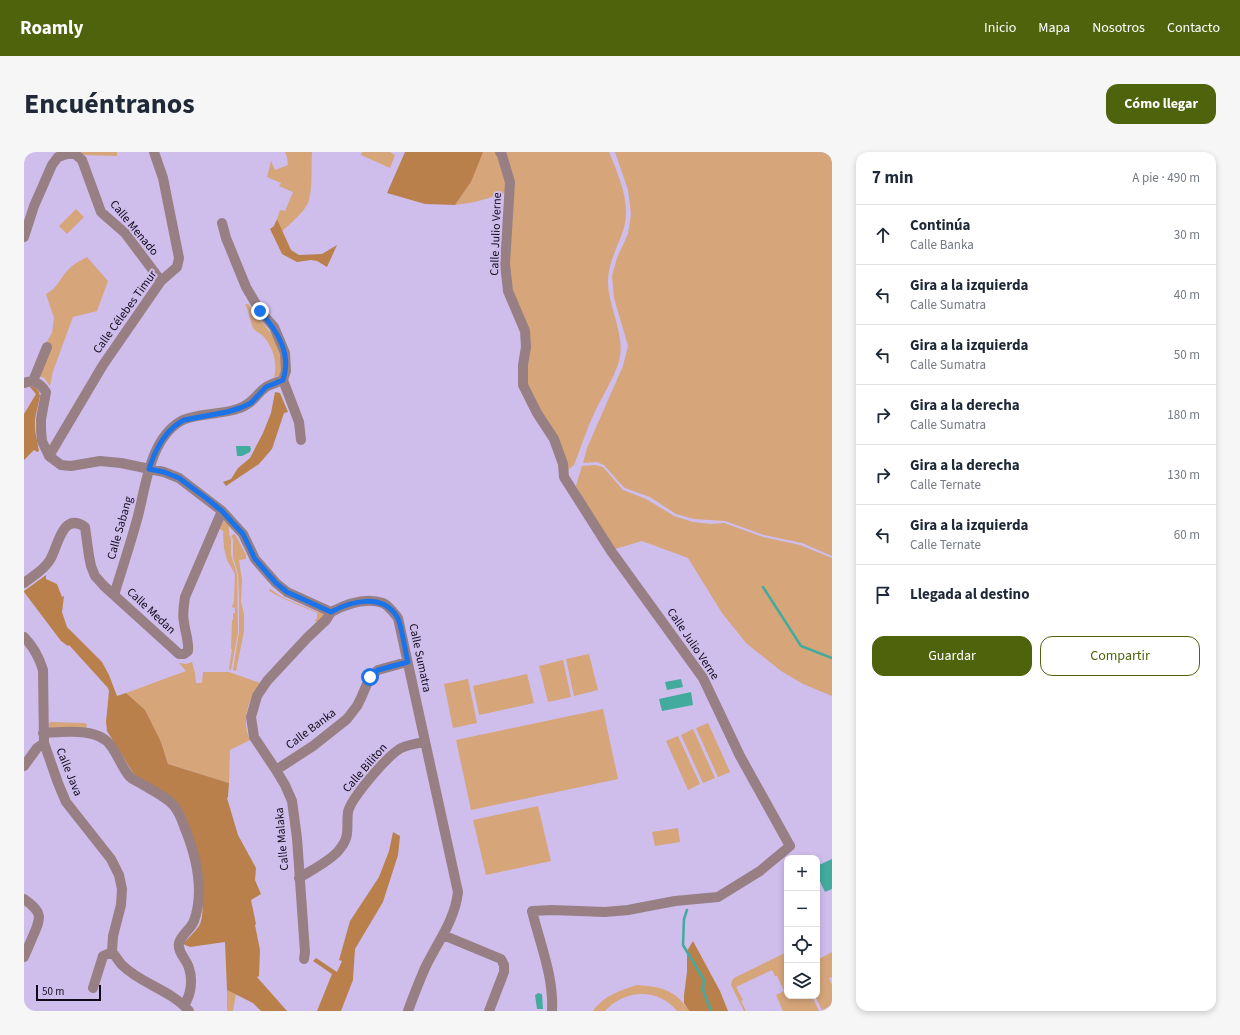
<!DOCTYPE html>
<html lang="es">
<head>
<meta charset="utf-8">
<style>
	body { margin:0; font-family:"Source Sans 3",sans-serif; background:#f6f6f7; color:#1f2937 }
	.controls { position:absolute; right:12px; bottom:12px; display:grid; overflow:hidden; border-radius:8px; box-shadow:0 2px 6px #0003 }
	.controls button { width:36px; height:36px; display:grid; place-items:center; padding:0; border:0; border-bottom:1px solid #e0e1e3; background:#fff; color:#1f2937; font:20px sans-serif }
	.scale { position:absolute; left:12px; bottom:10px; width:65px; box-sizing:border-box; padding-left:4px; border:2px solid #110a1a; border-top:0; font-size:11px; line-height:14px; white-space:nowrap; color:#110a1a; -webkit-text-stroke:3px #cfbdec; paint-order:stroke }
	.stop { position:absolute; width:12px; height:12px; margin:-9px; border:3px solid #1a73e8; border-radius:50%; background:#fff }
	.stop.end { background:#1a73e8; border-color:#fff; box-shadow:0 1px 4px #0008 }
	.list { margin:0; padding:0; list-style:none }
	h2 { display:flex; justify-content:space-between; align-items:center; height:52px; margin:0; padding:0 16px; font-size:17px }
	h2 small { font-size:13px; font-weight:400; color:#747a83 }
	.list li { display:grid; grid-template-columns:26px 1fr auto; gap:12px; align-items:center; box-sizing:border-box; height:60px; padding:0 16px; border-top:1px solid #e0e1e3 }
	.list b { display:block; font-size:15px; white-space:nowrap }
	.list p { margin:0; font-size:13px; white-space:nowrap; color:#747a83 }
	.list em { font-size:13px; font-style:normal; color:#747a83 }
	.actions { display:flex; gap:8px; padding:12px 16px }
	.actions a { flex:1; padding:9px 0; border:1px solid #4f630d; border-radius:12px; text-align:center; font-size:14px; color:#4f630d }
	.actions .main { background:#4f630d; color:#fff }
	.icon { flex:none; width:22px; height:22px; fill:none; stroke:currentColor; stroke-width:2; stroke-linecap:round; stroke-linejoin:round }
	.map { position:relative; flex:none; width:808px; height:859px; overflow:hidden; border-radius:12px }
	header { display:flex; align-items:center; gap:24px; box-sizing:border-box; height:56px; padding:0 20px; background:#4f630d; color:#fff }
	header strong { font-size:19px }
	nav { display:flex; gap:22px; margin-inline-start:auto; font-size:14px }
	.intro { display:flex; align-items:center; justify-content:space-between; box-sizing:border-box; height:96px; padding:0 24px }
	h1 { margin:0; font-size:28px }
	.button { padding:10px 18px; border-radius:12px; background:#4f630d; color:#fff; font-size:14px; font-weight:700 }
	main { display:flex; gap:24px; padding:0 24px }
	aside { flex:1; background:#fff; border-radius:12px; box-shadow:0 2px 6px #0003 }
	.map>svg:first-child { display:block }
	.green { fill:#d6a57a }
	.forest { fill:#b9804b }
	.water { fill:#42ab9d }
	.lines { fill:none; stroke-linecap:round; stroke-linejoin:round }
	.stream { stroke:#42ab9d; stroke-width:2.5 }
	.minor { stroke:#977f84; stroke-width:10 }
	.route { stroke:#1a73e8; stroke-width:5 }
	.labels { text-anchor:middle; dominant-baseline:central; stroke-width:4; stroke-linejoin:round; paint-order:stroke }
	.street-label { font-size:12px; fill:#110a1a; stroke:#cfbdec }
</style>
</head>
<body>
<header>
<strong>Roamly</strong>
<nav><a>Inicio</a><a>Mapa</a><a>Nosotros</a><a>Contacto</a></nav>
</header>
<div class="intro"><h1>Encuéntranos</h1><a class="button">Cómo llegar</a></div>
<main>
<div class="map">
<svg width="808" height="859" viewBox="0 0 808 859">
	<rect width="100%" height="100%" fill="#cfbdec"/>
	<path class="green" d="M51,0H93V4L57,3Z
		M261,0H288C287,13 289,39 284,51C280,60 266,72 258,79L253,67L256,58L261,59L269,40L255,34L257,31L243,25L247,9L251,18L264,13L263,5Z
		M338,0H366L371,3L366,16L337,3Z
		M458,0H473L483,25L481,41L451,50L431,53L447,30Z
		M478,0H585C595,25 608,52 599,79C593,96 583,114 584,132C585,155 600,182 596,204C594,220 577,246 570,262C562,278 557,296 550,313L544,318L503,231V212L487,135L485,104L489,29Z
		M591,0H808V404L778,391L740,383L701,369L670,367L652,362L626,345L601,336L594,329L580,313L573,310L559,311L563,296L599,214L604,194L590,146L588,124L593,106L604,82L607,62L604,38Z
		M52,57L60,65L43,82L35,74Z
		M63,105L84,129L73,159L49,165L29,219L26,234L20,226L15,224L22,191L28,181L30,166L22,142C34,136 35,127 44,118C49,112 56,109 63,105Z
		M221,152H224L249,184L259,208L257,223L250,225C254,211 249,195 239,184C236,181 231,179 229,176C226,168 225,159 221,152Z
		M571,313L579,315L599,338L622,347L650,364L669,370L687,372L700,371L739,385L776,393L808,406V544L779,532L757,519L722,491L698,461L664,406L618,389L591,397L575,374L552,334L558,314Z
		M200,369L204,372L205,375V382L207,387V403L213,422L214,480L207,518L205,517L208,497H207L208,468H209V461H211V456L208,455L210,449L211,422L203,408L200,396L199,381L200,380L195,376L198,370Z
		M211,382L222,403V407L215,408L218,428L217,450L220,462V479L212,519L209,518L215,480V446L214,422L209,405V387L207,384Z
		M246,437L258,445L293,460L299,461V465L293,470L291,469L293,466V461L258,446L245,439Z
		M565,502L574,538L550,544L542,507Z
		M539,508L547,545L524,550L515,514Z
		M168,510L171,521L172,531H178L179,520H205L236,531C224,548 217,569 226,588L206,598L205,631L144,612L137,590L102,541L162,519L155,511L162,512Z
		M503,522L510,551L455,563L449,534Z
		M444,527L453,571L429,576L420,532Z
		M579,557L594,627L447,658L432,588Z
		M27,570L60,571L63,572L62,577L45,575L25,576V571Z
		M684,571L706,620L694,625L672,576Z
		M669,577L691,626L679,631L657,583Z
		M654,584L676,632L664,638L642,589Z
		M514,654L527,709L462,723L449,668Z
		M654,676L656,690L631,694L628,680Z
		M763,800V844H788L795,859H759L752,843L760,839L753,824H751L748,818L712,835L719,848L717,849L722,859H720L707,833L708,829L710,826Z
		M808,800V825L805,826L808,833V853L798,858L791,844H793V808Z
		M613,833C637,835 651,837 665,859H653C634,836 601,837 581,859H569C579,844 597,838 613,833Z
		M203,838L212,842L209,859H203Z"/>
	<path class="forest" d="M381,0H459L447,30L431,53L401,52L363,41Z
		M253,67L267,98L275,103L298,102L313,93L303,115L293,109L287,108L273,110L258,102L246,77L250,74Z
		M5,234L11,235L15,240L16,244L11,267V278L15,299L13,300L10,298L0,308V262L12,242Z
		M251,240L256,241L264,260L260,261L248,297L235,312L202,334L199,330L207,327L214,316L226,306L239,281L247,261Z
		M22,423V427L33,432L38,445L40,444L38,460L43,475L78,510L85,523L93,544L102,541L121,558L137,590L144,612L205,631L204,645L203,646L214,683L232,716L231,728L237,742L227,748L232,772L231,773L236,798L235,824L233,825L263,859H237L229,851L203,838L201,790L166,795L159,792C164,786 171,780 175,774C187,753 165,684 159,660L111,624L83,579L82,570L85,539L84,536L45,493L44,494L37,489L0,440V439Z
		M369,680L376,684L374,703L359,750L331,797L329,828L317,859H293L308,822L289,809L292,806L313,820L318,809L315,808L326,769L355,725L365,699Z
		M669,789L696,839L704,859H665L660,851V843L663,820V799Z"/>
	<path class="water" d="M212,294H226L227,297L226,300L218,304H213Z
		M657,527L659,535L643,538L641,530Z
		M667,540L669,553L638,559L635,547Z
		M808,707V737L801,740L793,723V714Z
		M513,841L518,842L519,857H513L511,843L513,842Z"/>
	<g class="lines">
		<path class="stream" d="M739,435L777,494L808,506
			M663,758L660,767L659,793L680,828L679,838L687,859"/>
		<path class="minor" d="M476,0L478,3L486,30L481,112L484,139L501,179L502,195L499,213V233L513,261L530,287L539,312L540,325L587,399L679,526L716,604L766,694L736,719L694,745L651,749L604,758L581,760L528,758L508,759C516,792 530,825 528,859
			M198,71L202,86L222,135L236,159L250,175L261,201L262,219L259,228
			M0,85L10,54L28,13L34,5L43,2H51L58,8L77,60L101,81L137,129
			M9,229L23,195
			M0,231C10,227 16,231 22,240L17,267V278L18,289L25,304L37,313L47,314L76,309L97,311L140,320L155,326L198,359L219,382L231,407L252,431L263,440L307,460C322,452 342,445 359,451C365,454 370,461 374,466L434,740C431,768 413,791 401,816C395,830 389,845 384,859
			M25,304L79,213L137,129L153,115L155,106L139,26L130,0
			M0,431C9,424 20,418 26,408C34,395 38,359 61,375L65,404L67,414L71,424L80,434L155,502H160L164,499C165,489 161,480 160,470C158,462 160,453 161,445L198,359
			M90,443C98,417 107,390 114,364C122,333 126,287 157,269C171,261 199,263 216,256C230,251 232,242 242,235C247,232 254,230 259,228L275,270L277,288
			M0,485C10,495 15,505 19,518L20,591L34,631L42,650L87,707L95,723L98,737L97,753L89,784L88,800C92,804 94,809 98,813C117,832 147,838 165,859
			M19,581C39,580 75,575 87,594C93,602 100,619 106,625C109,628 113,629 116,631C126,637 136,642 145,649C153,655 157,665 160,674C172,703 181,738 170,769C167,777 157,783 155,791C153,800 163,808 165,816C169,828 167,843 160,853
			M0,614L13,596L20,591
			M252,618L289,594L323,567L333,554L337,546L346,525L354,518L383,510
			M275,726C286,719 308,708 315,698C327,684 322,676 324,660C327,646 361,607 374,598C380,593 392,592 400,590
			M0,747C18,760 18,764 9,784C6,791 3,798 0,805
			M419,783L477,807L480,813V820L465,859
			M280,807L281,800L273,686L268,649L261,633L252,618L230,585L227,565L233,544L243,529L283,486L302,468L307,460
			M69,836L79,804L88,800"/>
	</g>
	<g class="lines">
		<path class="route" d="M236,159C253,179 268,201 259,228L242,235L227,251L216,256L203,260L160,268C142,277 131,298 125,317L140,320L155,326L182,346L198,359L219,382L231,407L252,431L263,440L307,460C327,449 359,441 373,465C378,472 381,501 384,510L354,518L346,525"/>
	</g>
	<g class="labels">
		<g class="street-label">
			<text transform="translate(110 76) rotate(50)">Calle Menado</text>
			<text transform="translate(472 82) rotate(-88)">Calle Julio Verne</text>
			<text transform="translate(101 160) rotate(-54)">Calle Célebes Timur</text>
			<text transform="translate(96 376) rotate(-74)">Calle Sabang</text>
			<text transform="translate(127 459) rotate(43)">Calle Medan</text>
			<text transform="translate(669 492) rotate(56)">Calle Julio Verne</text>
			<text transform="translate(396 506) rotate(78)">Calle Sumatra</text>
			<text transform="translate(287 577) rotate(-37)">Calle Banka</text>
			<text transform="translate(341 616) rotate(-49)">Calle Biliton</text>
			<text transform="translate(45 620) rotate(68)">Calle Java</text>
			<text transform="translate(258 687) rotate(-95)">Calle Malaka</text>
		</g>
	</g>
</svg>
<div class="controls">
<button>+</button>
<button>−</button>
<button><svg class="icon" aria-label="locate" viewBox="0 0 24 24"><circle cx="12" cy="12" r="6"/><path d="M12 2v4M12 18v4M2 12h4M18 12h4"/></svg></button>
<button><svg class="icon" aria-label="layers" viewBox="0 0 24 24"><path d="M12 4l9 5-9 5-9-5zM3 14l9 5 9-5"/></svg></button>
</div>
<div class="scale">50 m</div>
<div class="stop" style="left:346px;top:525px"></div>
<div class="stop end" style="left:236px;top:159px"></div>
</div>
<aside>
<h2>7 min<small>A pie · 490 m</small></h2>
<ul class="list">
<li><svg class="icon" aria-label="ahead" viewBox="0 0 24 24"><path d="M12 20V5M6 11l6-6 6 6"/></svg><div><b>Continúa</b><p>Calle Banka</p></div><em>30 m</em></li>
<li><svg class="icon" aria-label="left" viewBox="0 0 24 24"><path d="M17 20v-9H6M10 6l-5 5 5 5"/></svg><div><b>Gira a la izquierda</b><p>Calle Sumatra</p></div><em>40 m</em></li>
<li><svg class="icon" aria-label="left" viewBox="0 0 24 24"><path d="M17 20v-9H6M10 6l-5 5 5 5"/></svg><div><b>Gira a la izquierda</b><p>Calle Sumatra</p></div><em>50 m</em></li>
<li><svg class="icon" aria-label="right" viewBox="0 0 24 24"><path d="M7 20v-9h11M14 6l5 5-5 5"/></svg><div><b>Gira a la derecha</b><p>Calle Sumatra</p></div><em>180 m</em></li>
<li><svg class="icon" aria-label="right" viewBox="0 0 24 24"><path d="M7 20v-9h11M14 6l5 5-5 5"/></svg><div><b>Gira a la derecha</b><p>Calle Ternate</p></div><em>130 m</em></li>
<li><svg class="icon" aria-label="left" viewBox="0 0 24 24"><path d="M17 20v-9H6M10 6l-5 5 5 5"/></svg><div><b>Gira a la izquierda</b><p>Calle Ternate</p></div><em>60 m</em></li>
<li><svg class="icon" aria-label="arrive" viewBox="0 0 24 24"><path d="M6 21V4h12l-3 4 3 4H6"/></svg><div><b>Llegada al destino</b></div></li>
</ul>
<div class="actions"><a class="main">Guardar</a><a>Compartir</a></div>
</aside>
</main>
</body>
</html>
